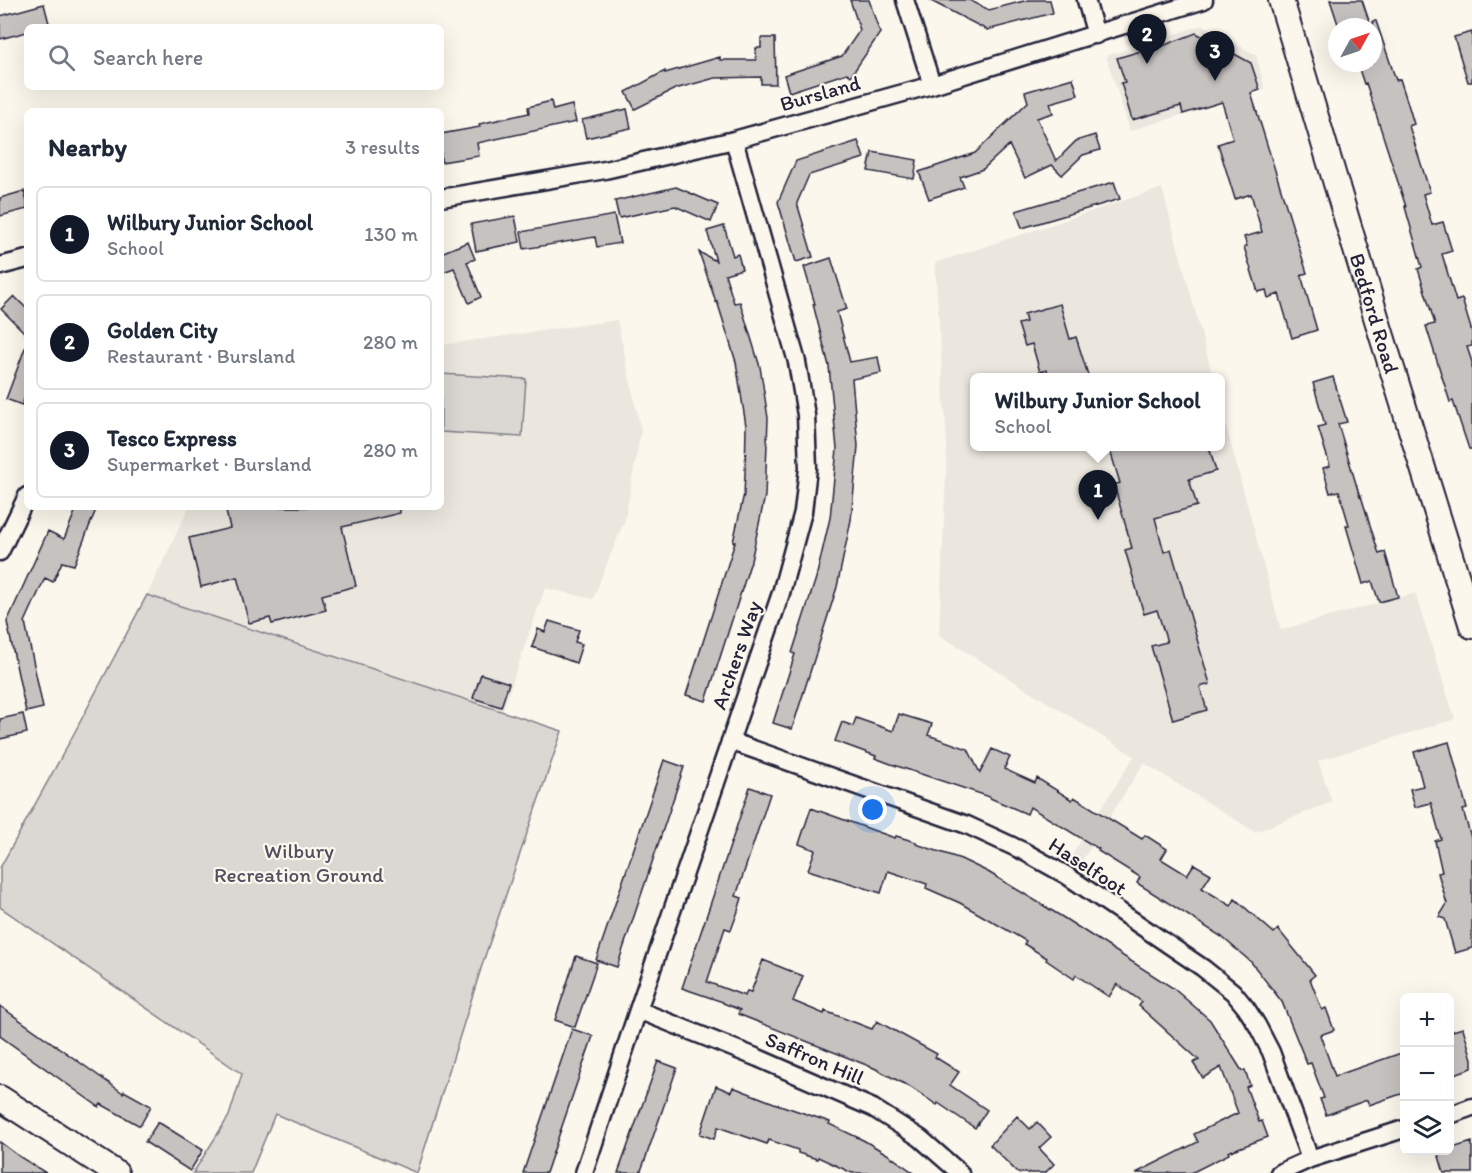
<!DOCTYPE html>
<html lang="en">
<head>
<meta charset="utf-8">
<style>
	body { margin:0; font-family:Itim,sans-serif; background:#f2f2f3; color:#1f2937 }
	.controls { position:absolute; right:18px; bottom:18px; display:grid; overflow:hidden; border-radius:9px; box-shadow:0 6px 24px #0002 }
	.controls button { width:54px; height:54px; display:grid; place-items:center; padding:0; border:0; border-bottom:2px solid #e0e1e3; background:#fff; color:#1f2937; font:30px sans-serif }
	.compass { position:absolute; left:1328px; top:18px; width:54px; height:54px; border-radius:50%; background:#fff; box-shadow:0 6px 24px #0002; rotate:50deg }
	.you { position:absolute; left:873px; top:810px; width:21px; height:21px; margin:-15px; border:4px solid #fff; border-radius:50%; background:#1a73e8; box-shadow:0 0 0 9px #1a73e833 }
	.badge { display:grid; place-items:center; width:39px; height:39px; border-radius:50%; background:#111827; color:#fff; font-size:20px; font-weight:700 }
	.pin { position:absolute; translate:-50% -50px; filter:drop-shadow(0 2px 3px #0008) }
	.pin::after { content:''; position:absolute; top:32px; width:21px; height:18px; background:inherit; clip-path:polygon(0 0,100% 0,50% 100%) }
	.popup { position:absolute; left:970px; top:373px; width:255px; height:78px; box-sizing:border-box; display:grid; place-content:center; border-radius:9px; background:#fff; filter:drop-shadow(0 2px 4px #0005); font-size:20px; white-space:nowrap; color:#747a83 }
	.popup b { font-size:22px; color:#1f2937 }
	.popup::after { content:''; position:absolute; left:50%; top:100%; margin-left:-12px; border:12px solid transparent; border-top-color:#fff }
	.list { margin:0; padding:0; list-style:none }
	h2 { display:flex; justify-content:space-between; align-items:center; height:78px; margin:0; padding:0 24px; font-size:26px }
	h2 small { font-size:20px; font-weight:400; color:#747a83 }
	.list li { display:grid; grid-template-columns:39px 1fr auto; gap:18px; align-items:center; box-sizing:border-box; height:96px; margin:0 12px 12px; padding:0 12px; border:2px solid #e0e1e3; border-radius:9px }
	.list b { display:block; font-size:22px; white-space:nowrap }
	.list p { margin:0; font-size:20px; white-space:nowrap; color:#747a83 }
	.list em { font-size:20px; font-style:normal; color:#747a83 }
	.icon { flex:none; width:33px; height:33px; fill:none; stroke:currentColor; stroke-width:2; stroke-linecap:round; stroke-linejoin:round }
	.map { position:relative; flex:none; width:1472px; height:1173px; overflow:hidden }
	.search { position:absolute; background:#fff; box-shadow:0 6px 24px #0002; left:24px; top:24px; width:420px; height:66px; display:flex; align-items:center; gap:15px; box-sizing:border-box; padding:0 21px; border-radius:9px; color:#747a83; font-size:22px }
	.panel { position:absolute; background:#fff; box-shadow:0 6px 24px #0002; left:24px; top:108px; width:420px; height:402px; border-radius:9px }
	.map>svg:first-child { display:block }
	.built { fill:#ebe7df }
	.green { fill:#dbd8d3; stroke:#7e7d87; stroke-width:1.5 }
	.building { fill:#c6c2c0; stroke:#22223b; stroke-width:1.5 }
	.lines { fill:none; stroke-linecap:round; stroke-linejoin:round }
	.street-casing { stroke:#22223b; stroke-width:21 }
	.secondary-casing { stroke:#22223b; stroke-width:28 }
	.street { stroke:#fbf7ec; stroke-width:16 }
	.secondary { stroke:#fbf7ec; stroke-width:24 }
	.labels { text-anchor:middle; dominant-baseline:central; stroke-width:4.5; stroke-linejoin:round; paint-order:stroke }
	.street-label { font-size:21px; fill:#22223b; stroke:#fbf7ec }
	.park-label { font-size:21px; fill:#505061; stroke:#fbf7ec }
</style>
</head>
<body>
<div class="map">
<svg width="1472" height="1173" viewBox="0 0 1472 1173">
	<rect width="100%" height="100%" fill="#fbf7ec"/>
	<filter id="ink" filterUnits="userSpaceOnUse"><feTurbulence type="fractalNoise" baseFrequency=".0167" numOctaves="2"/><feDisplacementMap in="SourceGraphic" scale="12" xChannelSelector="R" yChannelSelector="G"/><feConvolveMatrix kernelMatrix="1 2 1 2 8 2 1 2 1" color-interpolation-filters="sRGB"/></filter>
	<g filter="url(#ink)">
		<path class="built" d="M1203,25L1256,55L1265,89L1130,131L1106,56Z
			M1162,188L1213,377L975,378V446H1221V407L1281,630L1415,593L1455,719L1318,761L1332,802L1255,832L1144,763L1080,864L1070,858L1134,756L939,635L947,446L935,263Z
			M617,320L641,430L625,519L593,599L545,588L502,712L147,595L189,507H441V345Z"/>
		<path class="green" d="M441,374L526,379L522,437L441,432Z
			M147,595L562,731L484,959L417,1173L275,1114L251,1173H193L229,1116L242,1074L0,907V868L70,741Z"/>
		<path class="building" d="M850,0H869L880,33L851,76L847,73L789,92L784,75L842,56L860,30Z
			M929,0H969L989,10L1028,0H1050L1053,13L987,30Z
			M1330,0H1362L1371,27H1339Z
			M44,4L50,27H27V32L0,39V16Z
			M1373,21H1376L1396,80L1400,79L1408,104L1414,124L1409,126L1430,192L1423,194L1432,225L1443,222L1452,251L1442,254L1456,301L1462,299L1472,332V346L1467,347L1472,362V449H1469L1453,401L1450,402L1426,326L1435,324L1418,269L1422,267L1405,207H1406L1366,83L1364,84L1357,63H1373Z
			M1472,32V82H1468L1454,37Z
			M1196,33L1251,63L1260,90L1251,93L1307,273L1301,275L1317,330L1292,338L1279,294L1268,298L1266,290L1258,292L1244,247L1247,246L1244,237L1262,232L1251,194L1235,199L1218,144L1233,139L1222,102L1183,114L1181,106L1132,120L1121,83L1125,82L1117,58L1151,48L1152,50Z
			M761,38H775L776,84H761V77L715,78L675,89L635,109L626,92L665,71V73L720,57V60H756V48H761Z
			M1073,78L1078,95L1050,103L1053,113L1037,118L1056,161L1076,141L1095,135L1100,150L1083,155L1062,175L1052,165L1025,178L1009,145L983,169L960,177L964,187L929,199L919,172L975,153L1028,102L1025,92Z
			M551,101L553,110L572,105L576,122L477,143L479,156L441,162V134L480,127L479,124L529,113L528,107Z
			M627,109L631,128L586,138L582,120Z
			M858,141L864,158L809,175L797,203L813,257L796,262L778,202L796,161Z
			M872,152L917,160L914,179L868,171Z
			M1114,182L1120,199L1022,228L1016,211Z
			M676,187L718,205L711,222L675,206L619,218L615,201Z
			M24,191L27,202V209L0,216V198Z
			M614,215L620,243L597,247L595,237L524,249L521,232Z
			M515,216L520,242L476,251L471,224Z
			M724,226L733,256L738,254L742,269L725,274L734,303L740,302L760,367L762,379L768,418L765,496L751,561L706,701L686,695L735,542H733L744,494L745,474L746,426L736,362L717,301L716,302L699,252L716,261L707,231Z
			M468,242L475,259L467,262L481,297L469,303L454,268L441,273V253Z
			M831,258L847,309L837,312L850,362L878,357L881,373L852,379L858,446L851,520L837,587L792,729L773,723L795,654L792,653L816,578L830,518L837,449L829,366L813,304H815L804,267Z
			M14,296L27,309V335L1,309Z
			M1060,304L1070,339L1076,337L1089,378H1049L1047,370L1040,372L1032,344L1025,346L1018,324L1026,322L1024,314Z
			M25,348L27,349V391L22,405L6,399Z
			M1333,377L1347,422L1338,424L1360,497L1361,496L1379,554L1385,552L1398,597L1379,602L1372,581L1363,584L1346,526L1349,525L1339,491L1330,493L1323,468L1330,466L1318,427L1325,425L1313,383Z
			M1109,447H1209L1216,471L1189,479L1197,506L1155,518L1164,552L1171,549L1210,684L1200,687L1207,710L1173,720L1151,646L1167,642L1157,610L1144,614L1125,550L1132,548L1114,485L1120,483Z
			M77,507H97L74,565L62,562L53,582L45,578L25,622L43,708L26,712L7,622L48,531L64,539Z
			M225,507H400V513L342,527L356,586L322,595L326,610L272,624L270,618L249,623L237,577L201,587L189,538L230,528Z
			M549,621L579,630L575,642L582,644L576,663L562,658V657L532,647L538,629L545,632Z
			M481,674L509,683L501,707L473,698Z
			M23,714L27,733L0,739V719Z
			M899,714L932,724L928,735L968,749L980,773L992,749L1010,757L1004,769L1035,783L1037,778L1072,800L1074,797L1142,839L1145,835L1167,849L1161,859L1187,875L1194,864L1211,874L1202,888L1231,906L1235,899L1274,933L1278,929L1315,975L1310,979L1322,1010L1326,1008L1334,1030L1320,1035L1335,1076L1404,1052V1093L1369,1105L1367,1100L1326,1115L1320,1099L1324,1098L1311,1063L1307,1064L1282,1002L1251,962L1222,937L1137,883L1140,877L1098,851L1099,849L1030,807L1027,814L990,798V797L891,764L875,758L876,756L835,741L842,722L853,726L856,718L893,731Z
			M1449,742L1467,809L1463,810L1472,841V948L1455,953L1445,919L1439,917L1447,904L1438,873L1442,872L1435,841L1441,839L1431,803L1415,807L1410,789L1423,786L1414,752Z
			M664,760L684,767L617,967L596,960Z
			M750,787L770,794L736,896L742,898L737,914L731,930L725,928L707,982L745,996L747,991L751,992L763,960L803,976L793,1001L824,1014L825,1011L872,1029L877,1021L937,1054L935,1057L959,1072L950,1085L987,1110L975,1128L938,1103L937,1105L910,1087L874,1068L738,1014L740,1010L723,1003V1002L682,988Z
			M811,808L895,838L896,836L916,842V844L961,859L988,872L1064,918L1173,988L1210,1020L1242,1071L1245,1070L1250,1085L1246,1087L1259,1122L1262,1121L1268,1137L1228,1152L1229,1154L1191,1173H1136L1198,1142L1194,1134L1238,1113L1221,1067L1203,1078L1193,1063L1199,1060L1139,1006L1142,1002L1117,984L1109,997L1076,975L1074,979L1046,960L1047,958L1024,944L1026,941L960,903L926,888L927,884L888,871L881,893L808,870L815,850L799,844Z
			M576,956L597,963L575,1027L555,1020Z
			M0,1006L123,1093L124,1091L151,1106L140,1126L101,1104L99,1107L0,1036Z
			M1463,1028L1472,1059V1068L1449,1076V1032Z
			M572,1029L593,1036L571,1100L546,1173H523Z
			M658,1061L677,1068L645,1160L640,1173H618Z
			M716,1086L731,1092L733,1087L774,1103L830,1122L829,1124L863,1140L887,1154L914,1173H852L818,1157L817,1159L798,1153V1150L769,1140L767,1144L718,1127L714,1139L700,1134Z
			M1017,1116L1030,1129L1037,1122L1051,1137L1039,1148L1054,1164L1045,1173H1018L990,1145Z
			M158,1122L203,1150L190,1171L145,1142Z
			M0,1142L20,1157L46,1173H0Z
			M1472,1142V1173H1444L1438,1153L1449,1150V1149Z"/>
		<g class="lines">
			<defs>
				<path id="street" d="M905,0L932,85
					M1086,0L1096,35
					M441,198L605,170L734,140L932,85L1204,0
					M0,266L27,259
					M0,552L27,496
					M730,741L967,825L1023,851L1066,875L1203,968L1233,992L1246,1008L1257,1025L1271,1052L1310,1159
					M638,1010L758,1058L873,1108L920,1138L960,1173
					M1450,1115L1472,1107
					M584,1173L638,1010L781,593L803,512L808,468L806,415L797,362L734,140
					M1279,1173L1310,1159L1404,1129"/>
				<g id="secondary">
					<path id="s1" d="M1281,0L1380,330L1472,626"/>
					<path d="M0,1098L116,1173"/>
				</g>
			</defs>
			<use href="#street" class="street-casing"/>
			<use href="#secondary" class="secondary-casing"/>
			<use href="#street" class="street"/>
			<use href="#secondary" class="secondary"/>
		</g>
	</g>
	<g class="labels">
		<g class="street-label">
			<text transform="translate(820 93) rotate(-16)">Bursland</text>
			<text stroke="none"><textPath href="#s1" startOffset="327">Bedford Road</textPath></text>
			<text transform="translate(736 655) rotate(-71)">Archers Way</text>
			<text transform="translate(1088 866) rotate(33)">Haselfoot</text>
			<text transform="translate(815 1058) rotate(23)">Saffron Hill</text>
		</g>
		<g class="park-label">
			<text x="299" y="850">Wilbury<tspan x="299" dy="24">Recreation Ground</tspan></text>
		</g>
	</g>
</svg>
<div class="controls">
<button>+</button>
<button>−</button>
<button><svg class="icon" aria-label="layers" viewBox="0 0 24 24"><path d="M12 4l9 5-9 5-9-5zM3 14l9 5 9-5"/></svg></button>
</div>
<svg class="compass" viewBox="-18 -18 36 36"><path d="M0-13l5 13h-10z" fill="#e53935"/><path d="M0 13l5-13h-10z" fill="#747a83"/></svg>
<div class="you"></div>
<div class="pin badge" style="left:1098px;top:520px">1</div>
<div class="popup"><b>Wilbury Junior School</b>School</div>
<div class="pin badge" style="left:1147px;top:64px">2</div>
<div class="pin badge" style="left:1215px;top:81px">3</div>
<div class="search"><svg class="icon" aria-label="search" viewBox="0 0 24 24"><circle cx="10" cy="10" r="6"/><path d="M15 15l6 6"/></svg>Search here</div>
<section class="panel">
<h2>Nearby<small>3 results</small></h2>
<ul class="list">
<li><span class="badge">1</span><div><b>Wilbury Junior School</b><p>School</p></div><em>130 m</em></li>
<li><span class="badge">2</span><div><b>Golden City</b><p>Restaurant · Bursland</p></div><em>280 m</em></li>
<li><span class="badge">3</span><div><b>Tesco Express</b><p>Supermarket · Bursland</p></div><em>280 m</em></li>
</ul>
</section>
</div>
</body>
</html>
